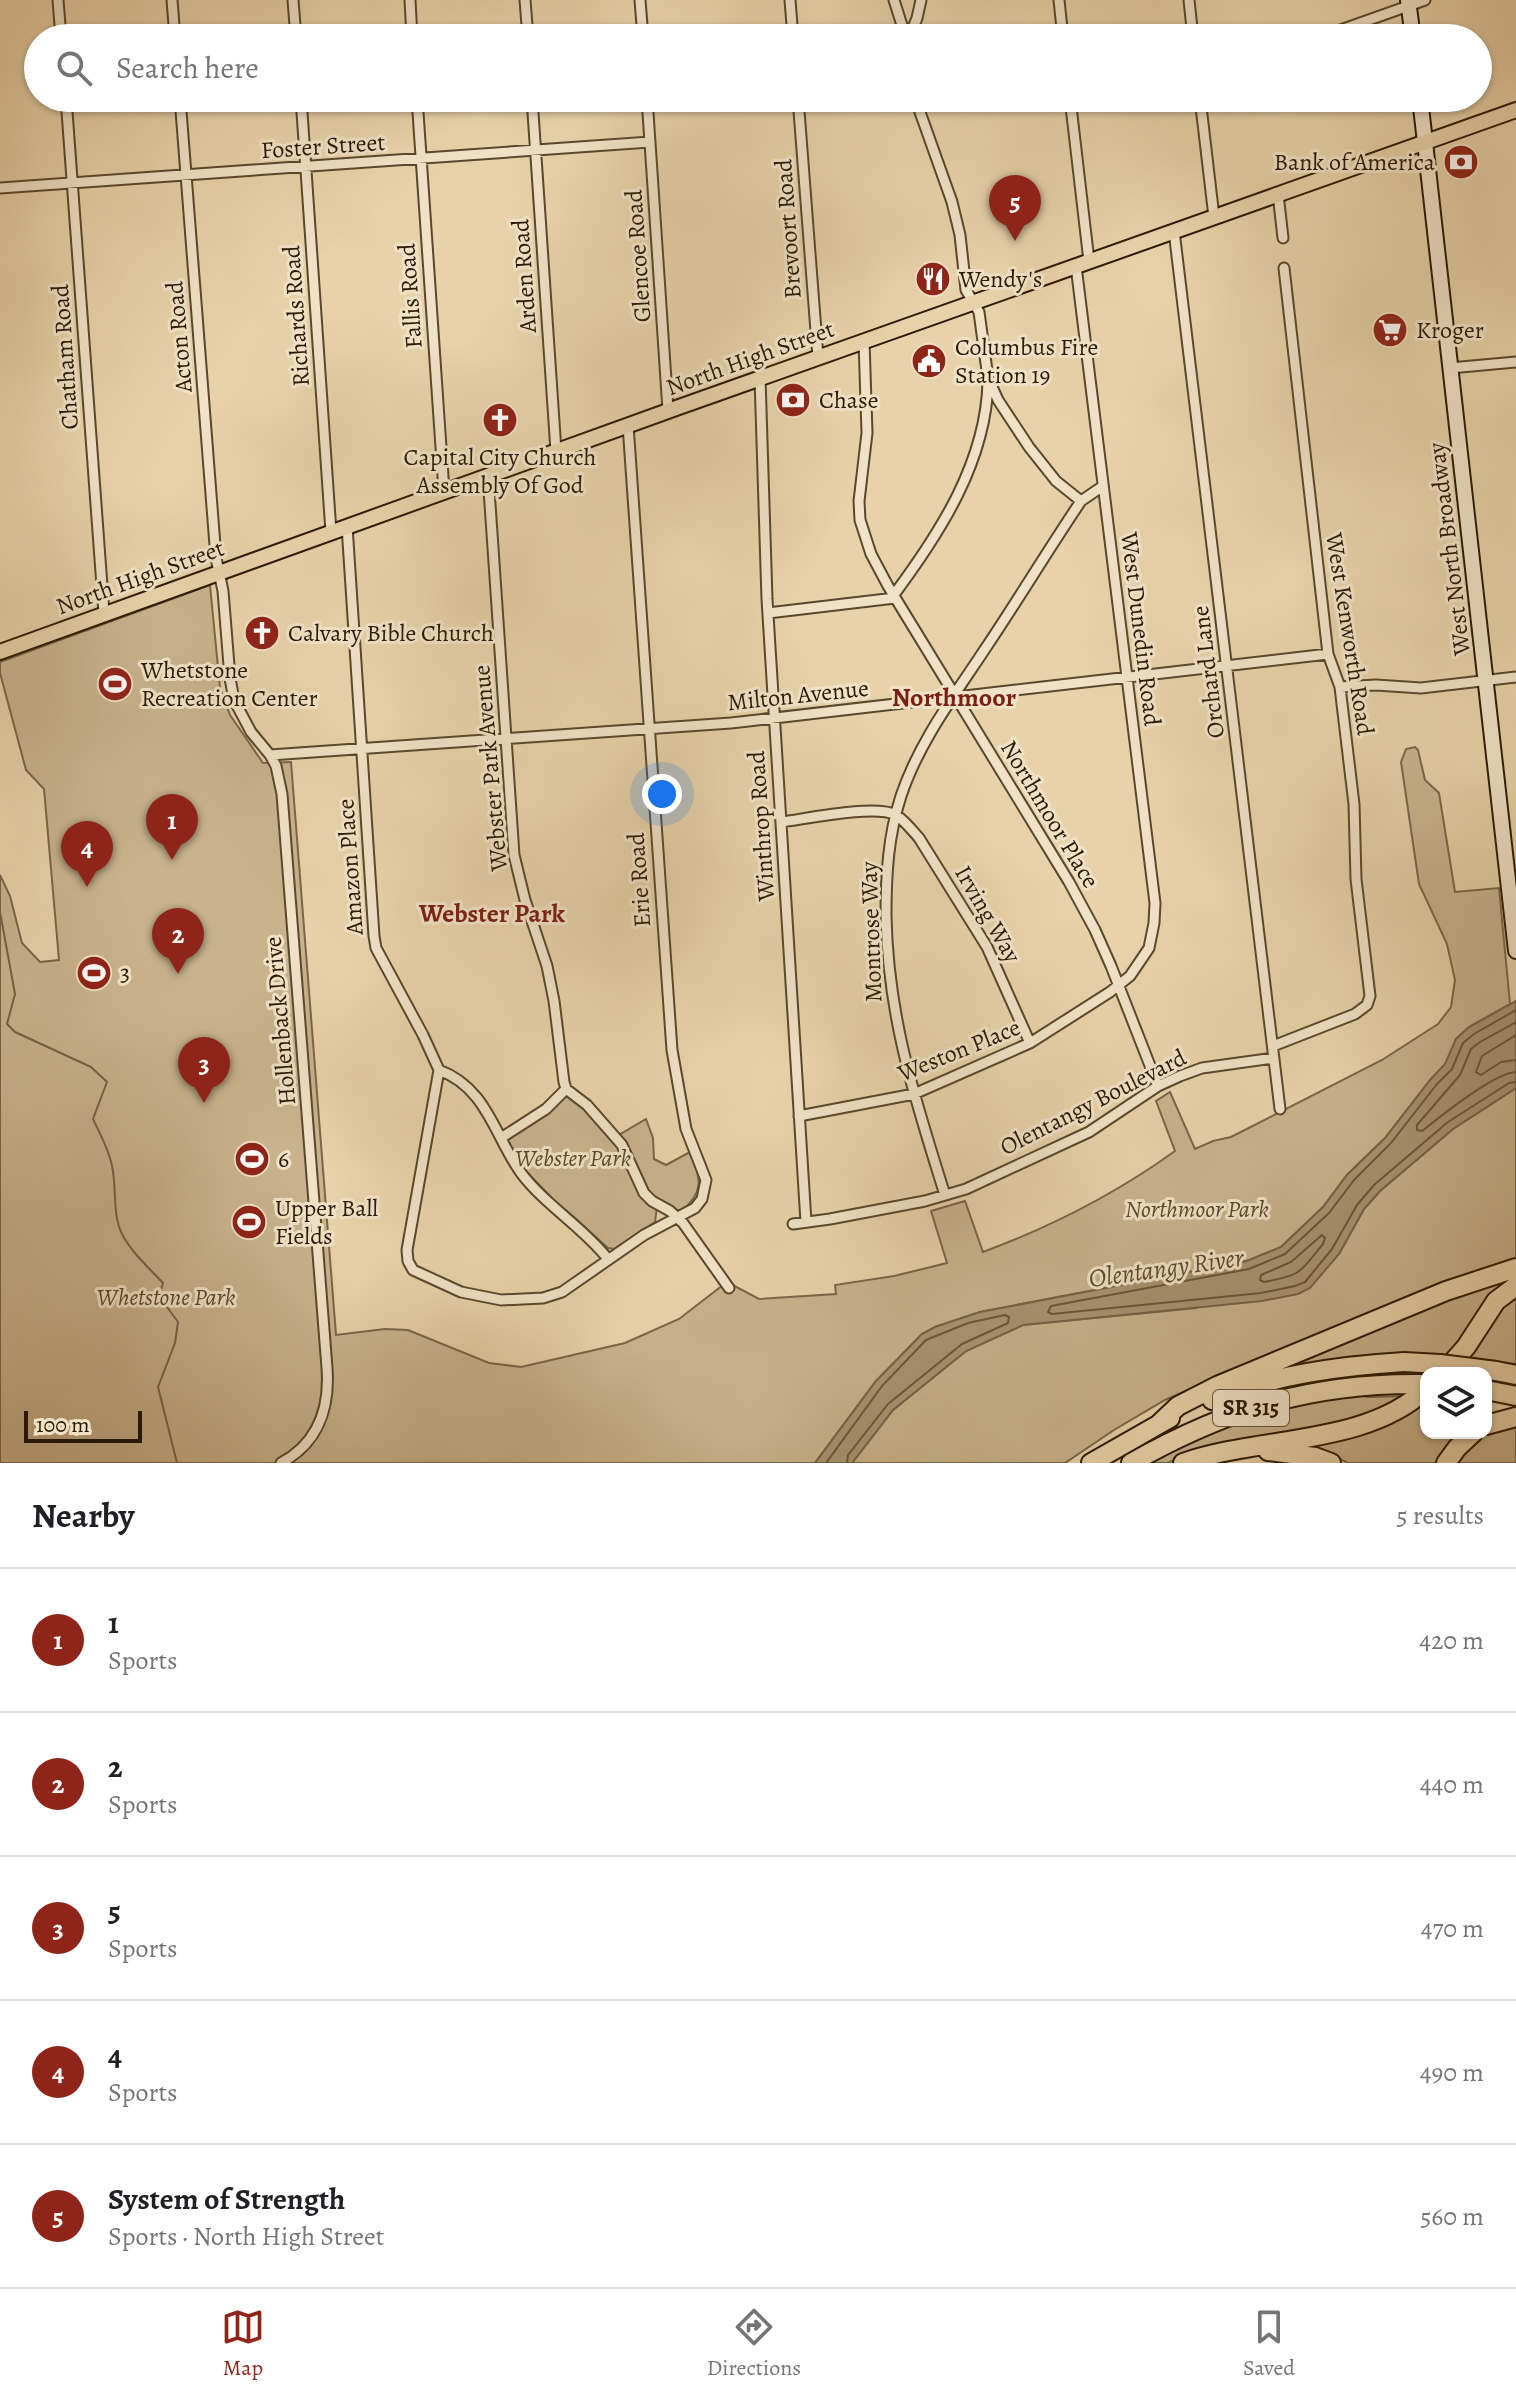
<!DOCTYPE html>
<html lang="en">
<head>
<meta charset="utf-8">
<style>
	body { margin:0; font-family:Alegreya,serif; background:#f6f6f6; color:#202124 }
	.controls { position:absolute; right:24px; bottom:24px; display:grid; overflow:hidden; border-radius:16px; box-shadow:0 2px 6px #0004 }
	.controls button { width:72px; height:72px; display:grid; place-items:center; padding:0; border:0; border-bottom:2px solid #e0e0e0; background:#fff; color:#202124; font:40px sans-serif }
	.scale { position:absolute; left:24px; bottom:20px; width:118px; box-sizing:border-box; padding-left:8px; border:4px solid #2b1a03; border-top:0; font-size:22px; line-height:28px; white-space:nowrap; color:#2b1a03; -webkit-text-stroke:6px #f0e2c7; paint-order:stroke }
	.you { position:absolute; left:662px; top:794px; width:28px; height:28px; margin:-20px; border:6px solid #fff; border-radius:50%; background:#1a73e8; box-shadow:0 0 0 12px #1a73e833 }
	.badge { display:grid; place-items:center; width:52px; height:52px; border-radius:50%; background:#8f2418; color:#fff; font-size:26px; font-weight:700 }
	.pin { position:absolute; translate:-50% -66px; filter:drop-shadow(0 2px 4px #0008) }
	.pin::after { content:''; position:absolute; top:42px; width:28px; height:24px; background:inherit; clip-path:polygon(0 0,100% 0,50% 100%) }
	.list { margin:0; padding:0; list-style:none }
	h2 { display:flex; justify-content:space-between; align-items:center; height:104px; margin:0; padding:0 32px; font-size:34px }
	h2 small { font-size:26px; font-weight:400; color:#757577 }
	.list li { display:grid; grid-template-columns:52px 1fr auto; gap:24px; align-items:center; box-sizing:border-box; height:144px; padding:0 32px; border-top:2px solid #e0e0e0 }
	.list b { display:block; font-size:30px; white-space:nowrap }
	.list p { margin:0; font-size:26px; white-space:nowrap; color:#757577 }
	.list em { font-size:26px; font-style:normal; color:#757577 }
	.icon { flex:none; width:44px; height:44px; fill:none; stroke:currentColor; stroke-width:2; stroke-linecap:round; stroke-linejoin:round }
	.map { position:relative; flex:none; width:1516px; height:1463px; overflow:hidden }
	.search { position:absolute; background:#fff; box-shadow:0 2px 6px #0004; left:24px; right:24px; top:24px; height:88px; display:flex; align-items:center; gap:20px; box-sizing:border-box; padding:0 28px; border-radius:44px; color:#757577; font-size:30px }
	.sheet { height:824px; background:#fff }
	nav { display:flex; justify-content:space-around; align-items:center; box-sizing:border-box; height:112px; border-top:2px solid #e0e0e0; background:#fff; font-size:22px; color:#757577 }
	nav a { display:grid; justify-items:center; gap:4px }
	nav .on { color:#8f2418 }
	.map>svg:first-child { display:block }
	.green { fill:#c8b38d; stroke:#7a6648; stroke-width:2 }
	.water { fill:#a89371; stroke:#766345; stroke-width:2 }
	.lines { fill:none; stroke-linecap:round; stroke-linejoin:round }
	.shore { stroke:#6a563a; stroke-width:2 }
	.stream { stroke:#766345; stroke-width:2 }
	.minor-casing { stroke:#5a482c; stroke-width:13 }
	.secondary-casing { stroke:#2b1a03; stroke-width:18 }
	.primary-casing { stroke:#2b1a03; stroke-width:18 }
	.motorway-casing { stroke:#2b1a03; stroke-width:22 }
	.minor { stroke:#f0e2c7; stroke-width:9 }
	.secondary { stroke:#f0e2c7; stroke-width:14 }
	.primary { stroke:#e8d2a9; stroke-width:14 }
	.motorway { stroke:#e8d2a9; stroke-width:18 }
	.motorway-bridge-casing { stroke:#2b1a03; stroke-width:22; stroke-linecap:butt }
	.motorway-bridge { stroke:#e8d2a9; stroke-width:18 }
	.labels { text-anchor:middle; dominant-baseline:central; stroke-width:6; stroke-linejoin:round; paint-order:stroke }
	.shield { fill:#f0e2c7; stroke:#66563e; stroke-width:2 }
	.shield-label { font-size:22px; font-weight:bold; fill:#2b1a03 }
	.street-label { font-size:24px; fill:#2b1a03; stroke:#f0e2c7 }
	.poi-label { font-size:24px; fill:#2b1a03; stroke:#f0e2c7; text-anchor:start }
	.park-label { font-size:24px; font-style:italic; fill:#5a482c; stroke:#f0e2c7 }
	.neighbourhood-label { font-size:26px; font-weight:bold; fill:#7a1f14; stroke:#f0e2c7 }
	.water-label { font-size:26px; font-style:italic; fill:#5d4a2f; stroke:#f0e2c7 }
</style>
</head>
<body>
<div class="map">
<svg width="1516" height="1463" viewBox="0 0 1516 1463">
	<rect width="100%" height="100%" fill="#e8d2a9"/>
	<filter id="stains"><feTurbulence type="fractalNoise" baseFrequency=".0025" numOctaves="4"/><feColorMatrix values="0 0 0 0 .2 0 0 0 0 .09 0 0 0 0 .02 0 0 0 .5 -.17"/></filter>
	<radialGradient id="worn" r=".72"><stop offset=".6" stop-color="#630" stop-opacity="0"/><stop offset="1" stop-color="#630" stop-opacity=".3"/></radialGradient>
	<path class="green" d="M210,585L220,688L230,715L263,763L291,762L336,1335L385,1329L408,1330L489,1363L521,1367L625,1343L679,1319L727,1282L759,1299L836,1294L835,1285L894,1276L947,1263L931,1211L965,1201L983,1252C1053,1226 1114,1195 1175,1151L1156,1101L1170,1092L1195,1149L1213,1141L1231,1137L1382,1060L1438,1024L1451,1007L1455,980L1447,944L1419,884L1401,762L1406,749L1415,747L1418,750L1425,780L1439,793L1455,892L1499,888L1510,1004L1469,1027L1456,1039L1446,1064L1431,1079L1385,1138L1347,1175L1323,1207L1281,1247L1247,1261L980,1312L935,1327L922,1334L876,1381L815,1463H0V875L10,896L22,943L40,962L59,960L44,789L26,770L0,673V662Z
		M1516,1088V1260L1261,1358L1165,1400L1114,1430L1065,1463H852L893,1410L966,1351L1023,1325L1196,1308L1339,1254L1364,1209L1380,1191L1453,1129Z
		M567,1094L578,1101L616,1142L657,1207L655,1222L614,1249L608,1248L554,1200L520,1165L506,1140Z
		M646,1119L653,1138L654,1159L666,1165L690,1152C702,1179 704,1193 680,1212L656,1198L648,1191L619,1135Z
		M1516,1273L1452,1355L1405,1354L1278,1372L1450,1297Z
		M1516,1293V1364L1468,1357L1492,1316Z
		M1371,1392L1367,1397L1412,1396L1378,1415L1211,1448L1167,1463H1146L1229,1423L1295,1403Z
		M1426,1397V1433H1464L1441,1463H1348L1338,1458L1282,1448Z
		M1516,1424V1463H1454L1480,1434Z"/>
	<path class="water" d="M1516,1001V1088L1453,1129L1380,1191L1364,1209L1339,1254L1310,1288L1298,1294L1262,1301L1023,1325L966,1351L893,1410L852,1463H815L876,1381L922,1334L935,1327L980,1312L1247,1261L1281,1247L1323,1207L1347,1175L1385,1138L1431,1079L1445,1064L1456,1039L1469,1027Z"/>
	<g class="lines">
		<path class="shore" d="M1516,1010L1474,1034L1463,1043L1452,1069L1437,1084L1391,1143L1354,1180L1329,1213L1285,1254L1249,1269L1051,1306L1048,1312L1052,1314L1261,1293L1295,1286L1305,1282L1332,1249L1357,1205L1374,1185L1448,1122L1509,1083L1516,1082
			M1516,1022L1480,1042L1471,1049L1460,1075L1417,1125V1130L1422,1131C1441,1116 1494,1073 1516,1072
			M1516,1035L1482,1056L1476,1072L1481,1075L1501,1062L1516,1060
			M1322,1235L1325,1238L1323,1244C1299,1273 1302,1275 1264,1282L1260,1280L1261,1275L1291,1262Z
			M826,1463L882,1386L926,1340L968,1323L1005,1315L1009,1317L1008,1323L962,1344L888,1404L848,1455L847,1463"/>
		<path class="stream" d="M0,912L15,994L7,1024L15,1032L91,1067L107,1082L93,1119C100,1134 109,1150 112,1166C117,1188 112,1214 122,1234C132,1253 149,1268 163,1283L159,1296L178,1322L175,1343L158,1387L177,1463"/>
		<defs>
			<path id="minor" d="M58,0L61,38
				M172,0L175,38
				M293,0L296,38
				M410,0L412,38
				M525,0L528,38
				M640,0L643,38
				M790,0L793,38
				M894,0L906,38
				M1059,0L1063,38
				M1189,0L1193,38
				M909,38L917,18L921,0
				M1318,38L1425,0
				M66,98L104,613
				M180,98L216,558L223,591L230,678L234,700L251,732L270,755L276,766L282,794L327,1368C330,1408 318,1443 281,1463
				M301,98L331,532
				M417,98L444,491
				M532,98L556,451
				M647,98L668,410
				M798,98L818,357
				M915,98L952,202L960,235L966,290L979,312L988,378L998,400L1029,447L1056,481L1081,501
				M1070,98L1089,261
				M1200,98L1214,217
				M0,188L650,142
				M1278,194L1283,238
				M1174,231L1280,1109
				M864,341L867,433L859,501L860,520L871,554L888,586L1069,882L1095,930L1111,966L1158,1086
				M1450,368L1516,362
				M760,378L767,599L806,1222
				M488,475L514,855L525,900L547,966L554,1001L564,1082L566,1089L587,1105L622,1145L644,1193L652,1201L670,1211L683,1223L729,1288
				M347,526L374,936L376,948L423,1035L439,1070L407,1250L408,1261L413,1270L461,1292L501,1300L543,1298L562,1292L644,1235L695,1208L702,1199L706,1180L686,1129L672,1050L628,425
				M893,596C940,533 986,462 988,382
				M768,613L895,598
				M1340,687L1376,685L1421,688L1516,677
				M270,755L731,723L1328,654
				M781,822C806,819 875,804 896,815C905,821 912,830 919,838L987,947L1030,1043
				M1273,1046L1355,1014L1367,1005L1370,996L1356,879L1354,804L1342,704L1340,687L1328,654L1284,268
				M439,1070C487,1088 494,1135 521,1173C546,1206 583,1227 608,1259
				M799,1116L914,1094L1030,1043L1110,992L1130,976L1149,948L1154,923L1155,903L1076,266
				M501,1138L546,1109L566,1089
				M945,1195C915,1099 888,1018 886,916C886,875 888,836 901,796C919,742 954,696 985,649C1018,600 1048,550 1081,501L1103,486
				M793,1224L830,1219L925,1201L966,1189L1089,1132L1158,1086L1180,1076L1202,1068L1274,1058"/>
			<path id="secondary" d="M1408,0L1413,38
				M1420,98L1516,951"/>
			<path id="primary" d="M0,652L679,407L1516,110"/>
			<path id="motorway" d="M1496,1371L1516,1375
				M1443,1373L1466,1347L1496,1301L1516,1286
				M1486,1390L1516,1396
				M1212,1400C1272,1375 1339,1366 1404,1362
				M1160,1423L1178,1406L1217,1386L1446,1291L1516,1268
				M1486,1425L1516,1417
				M1268,1451L1315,1457L1331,1463
				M1091,1463L1170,1418
				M1131,1463C1228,1408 1314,1382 1426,1384
				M1183,1463C1259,1436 1366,1446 1426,1389
				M1446,1463L1457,1448L1473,1433"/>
		</defs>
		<use href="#minor" class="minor-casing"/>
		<use href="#secondary" class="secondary-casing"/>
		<use href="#primary" class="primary-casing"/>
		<use href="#motorway" class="motorway-casing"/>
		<use href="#minor" class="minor"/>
		<use href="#secondary" class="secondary"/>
		<use href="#primary" class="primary"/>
		<use href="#motorway" class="motorway"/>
		<defs>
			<path id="motorway-bridge" d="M1404,1362L1440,1364L1496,1371"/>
		</defs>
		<use href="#motorway-bridge" class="motorway-bridge-casing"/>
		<use href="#motorway-bridge" class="motorway-bridge"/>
	</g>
	<defs>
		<symbol id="bank-disc" viewBox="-11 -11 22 22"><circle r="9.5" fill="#8f2418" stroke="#f0e2c7"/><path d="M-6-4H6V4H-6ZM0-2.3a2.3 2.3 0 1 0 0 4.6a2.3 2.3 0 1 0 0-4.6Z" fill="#fff"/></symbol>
		<symbol id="restaurant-disc" viewBox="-11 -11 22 22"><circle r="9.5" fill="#8f2418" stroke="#f0e2c7"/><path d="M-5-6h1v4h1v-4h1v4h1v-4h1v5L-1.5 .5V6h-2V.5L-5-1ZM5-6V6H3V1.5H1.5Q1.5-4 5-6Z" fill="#fff"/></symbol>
		<symbol id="supermarket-disc" viewBox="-11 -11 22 22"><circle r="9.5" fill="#8f2418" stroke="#f0e2c7"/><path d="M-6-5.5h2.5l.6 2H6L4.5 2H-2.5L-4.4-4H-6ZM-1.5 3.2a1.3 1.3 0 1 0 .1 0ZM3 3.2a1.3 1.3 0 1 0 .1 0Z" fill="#fff"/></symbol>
		<symbol id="civic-disc" viewBox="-11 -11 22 22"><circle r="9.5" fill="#8f2418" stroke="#f0e2c7"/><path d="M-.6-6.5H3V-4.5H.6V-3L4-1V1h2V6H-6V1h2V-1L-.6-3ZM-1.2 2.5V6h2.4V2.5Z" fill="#fff"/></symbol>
		<symbol id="church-disc" viewBox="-11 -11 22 22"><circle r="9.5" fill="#8f2418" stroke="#f0e2c7"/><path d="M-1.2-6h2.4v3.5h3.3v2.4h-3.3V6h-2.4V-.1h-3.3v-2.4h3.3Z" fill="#fff"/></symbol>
		<symbol id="stadium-disc" viewBox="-11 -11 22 22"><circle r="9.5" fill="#8f2418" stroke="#f0e2c7"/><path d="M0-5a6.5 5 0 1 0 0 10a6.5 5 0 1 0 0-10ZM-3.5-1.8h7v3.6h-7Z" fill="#fff"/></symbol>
	</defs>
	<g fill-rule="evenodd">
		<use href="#bank-disc" x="1441" y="142" width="40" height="40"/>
		<use href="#restaurant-disc" x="913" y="259" width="40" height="40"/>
		<use href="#supermarket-disc" x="1370" y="310" width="40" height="40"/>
		<use href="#civic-disc" x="909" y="341" width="40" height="40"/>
		<use href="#bank-disc" x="773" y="380" width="40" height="40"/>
		<use href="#church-disc" x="480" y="400" width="40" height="40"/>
		<use href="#church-disc" x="242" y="613" width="40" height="40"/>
		<use href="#stadium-disc" x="95" y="664" width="40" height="40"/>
		<use href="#stadium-disc" x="74" y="953" width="40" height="40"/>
		<use href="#stadium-disc" x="232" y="1139" width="40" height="40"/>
		<use href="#stadium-disc" x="229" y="1202" width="40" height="40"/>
	</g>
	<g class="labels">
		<rect class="shield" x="1213" y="1390" width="76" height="36" rx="6"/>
		<g class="shield-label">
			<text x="1251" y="1408">SR 315</text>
		</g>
		<g class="street-label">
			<text transform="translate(323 146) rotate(-4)">Foster Street</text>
			<text transform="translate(788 229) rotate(-94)">Brevoort Road</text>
			<text transform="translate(638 256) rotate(-94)">Glencoe Road</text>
			<text transform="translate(524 276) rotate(-94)">Arden Road</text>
			<text transform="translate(410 296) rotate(-94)">Fallis Road</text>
			<text transform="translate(296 316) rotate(-94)">Richards Road</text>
			<text transform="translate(179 337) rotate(-95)">Acton Road</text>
			<text transform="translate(65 357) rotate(-94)">Chatham Road</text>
			<text transform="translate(750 358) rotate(-20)">North High Street</text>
			<text transform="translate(1449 549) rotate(-97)">West North Broadway</text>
			<text transform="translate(140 577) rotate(-20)">North High Street</text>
			<text transform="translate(1141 629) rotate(83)">West Dunedin Road</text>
			<text transform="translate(1350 634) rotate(81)">West Kenworth Road</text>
			<text transform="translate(1208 672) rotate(-97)">Orchard Lane</text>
			<text transform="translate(798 695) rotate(-6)">Milton Avenue</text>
			<text transform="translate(490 768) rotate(-95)">Webster Park Avenue</text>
			<text transform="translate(1050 814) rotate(59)">Northmoor Place</text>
			<text transform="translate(761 826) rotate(-94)">Winthrop Road</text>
			<text transform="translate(350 867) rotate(-94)">Amazon Place</text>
			<text transform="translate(639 880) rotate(-94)">Erie Road</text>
			<text transform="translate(988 914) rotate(60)">Irving Way</text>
			<text transform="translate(871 932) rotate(-92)">Montrose Way</text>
			<text transform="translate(280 1021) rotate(-95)">Hollenback Drive</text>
			<text transform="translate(959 1050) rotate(-22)">Weston Place</text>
			<text transform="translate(1093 1102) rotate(-27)">Olentangy Boulevard</text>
		</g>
		<g class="poi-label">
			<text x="1435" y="162" text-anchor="end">Bank of America</text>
			<text x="959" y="279">Wendy's</text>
			<text x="1416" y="330">Kroger</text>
			<text x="955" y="347">Columbus Fire<tspan x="955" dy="28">Station 19</tspan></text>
			<text x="819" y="400">Chase</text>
			<text x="500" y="457" text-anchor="middle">Capital City Church<tspan x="500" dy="28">Assembly Of God</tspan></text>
			<text x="288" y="633">Calvary Bible Church</text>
			<text x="141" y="670">Whetstone<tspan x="141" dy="28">Recreation Center</tspan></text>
			<text x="120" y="973">3</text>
			<text x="278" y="1159">6</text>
			<text x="275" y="1208">Upper Ball<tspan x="275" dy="28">Fields</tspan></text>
		</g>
		<g class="park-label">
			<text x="573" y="1158">Webster Park</text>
			<text x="1197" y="1209">Northmoor Park</text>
			<text x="166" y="1297">Whetstone Park</text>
		</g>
		<g class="neighbourhood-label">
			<text x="954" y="697">Northmoor</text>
			<text x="492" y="913">Webster Park</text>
		</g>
		<g class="water-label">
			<text transform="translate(1166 1268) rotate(-8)">Olentangy River</text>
		</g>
	</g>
	<rect width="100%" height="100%" filter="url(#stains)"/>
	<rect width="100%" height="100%" fill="url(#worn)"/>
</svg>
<div class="controls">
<button><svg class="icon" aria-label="layers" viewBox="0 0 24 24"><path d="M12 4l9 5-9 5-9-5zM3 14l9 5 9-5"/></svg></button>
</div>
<div class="scale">100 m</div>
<div class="you"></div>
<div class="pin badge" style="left:172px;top:860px">1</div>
<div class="pin badge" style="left:178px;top:974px">2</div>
<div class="pin badge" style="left:204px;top:1103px">3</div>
<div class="pin badge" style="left:87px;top:887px">4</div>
<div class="pin badge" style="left:1015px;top:241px">5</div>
<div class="search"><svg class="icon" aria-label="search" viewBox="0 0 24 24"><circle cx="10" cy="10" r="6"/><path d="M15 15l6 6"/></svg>Search here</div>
</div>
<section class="sheet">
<h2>Nearby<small>5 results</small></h2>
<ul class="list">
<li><span class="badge">1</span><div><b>1</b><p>Sports</p></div><em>420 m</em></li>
<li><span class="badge">2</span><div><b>2</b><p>Sports</p></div><em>440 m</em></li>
<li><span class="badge">3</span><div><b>5</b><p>Sports</p></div><em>470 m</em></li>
<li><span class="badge">4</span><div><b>4</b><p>Sports</p></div><em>490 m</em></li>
<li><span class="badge">5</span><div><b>System of Strength</b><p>Sports · North High Street</p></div><em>560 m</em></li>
</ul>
</section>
<nav>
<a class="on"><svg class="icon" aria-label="map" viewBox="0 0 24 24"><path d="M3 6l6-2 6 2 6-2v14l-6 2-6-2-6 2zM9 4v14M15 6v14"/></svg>Map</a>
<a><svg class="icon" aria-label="directions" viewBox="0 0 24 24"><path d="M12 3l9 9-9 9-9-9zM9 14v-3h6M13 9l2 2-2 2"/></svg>Directions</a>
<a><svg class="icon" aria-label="saved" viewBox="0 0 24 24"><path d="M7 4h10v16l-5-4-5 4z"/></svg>Saved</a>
</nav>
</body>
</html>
